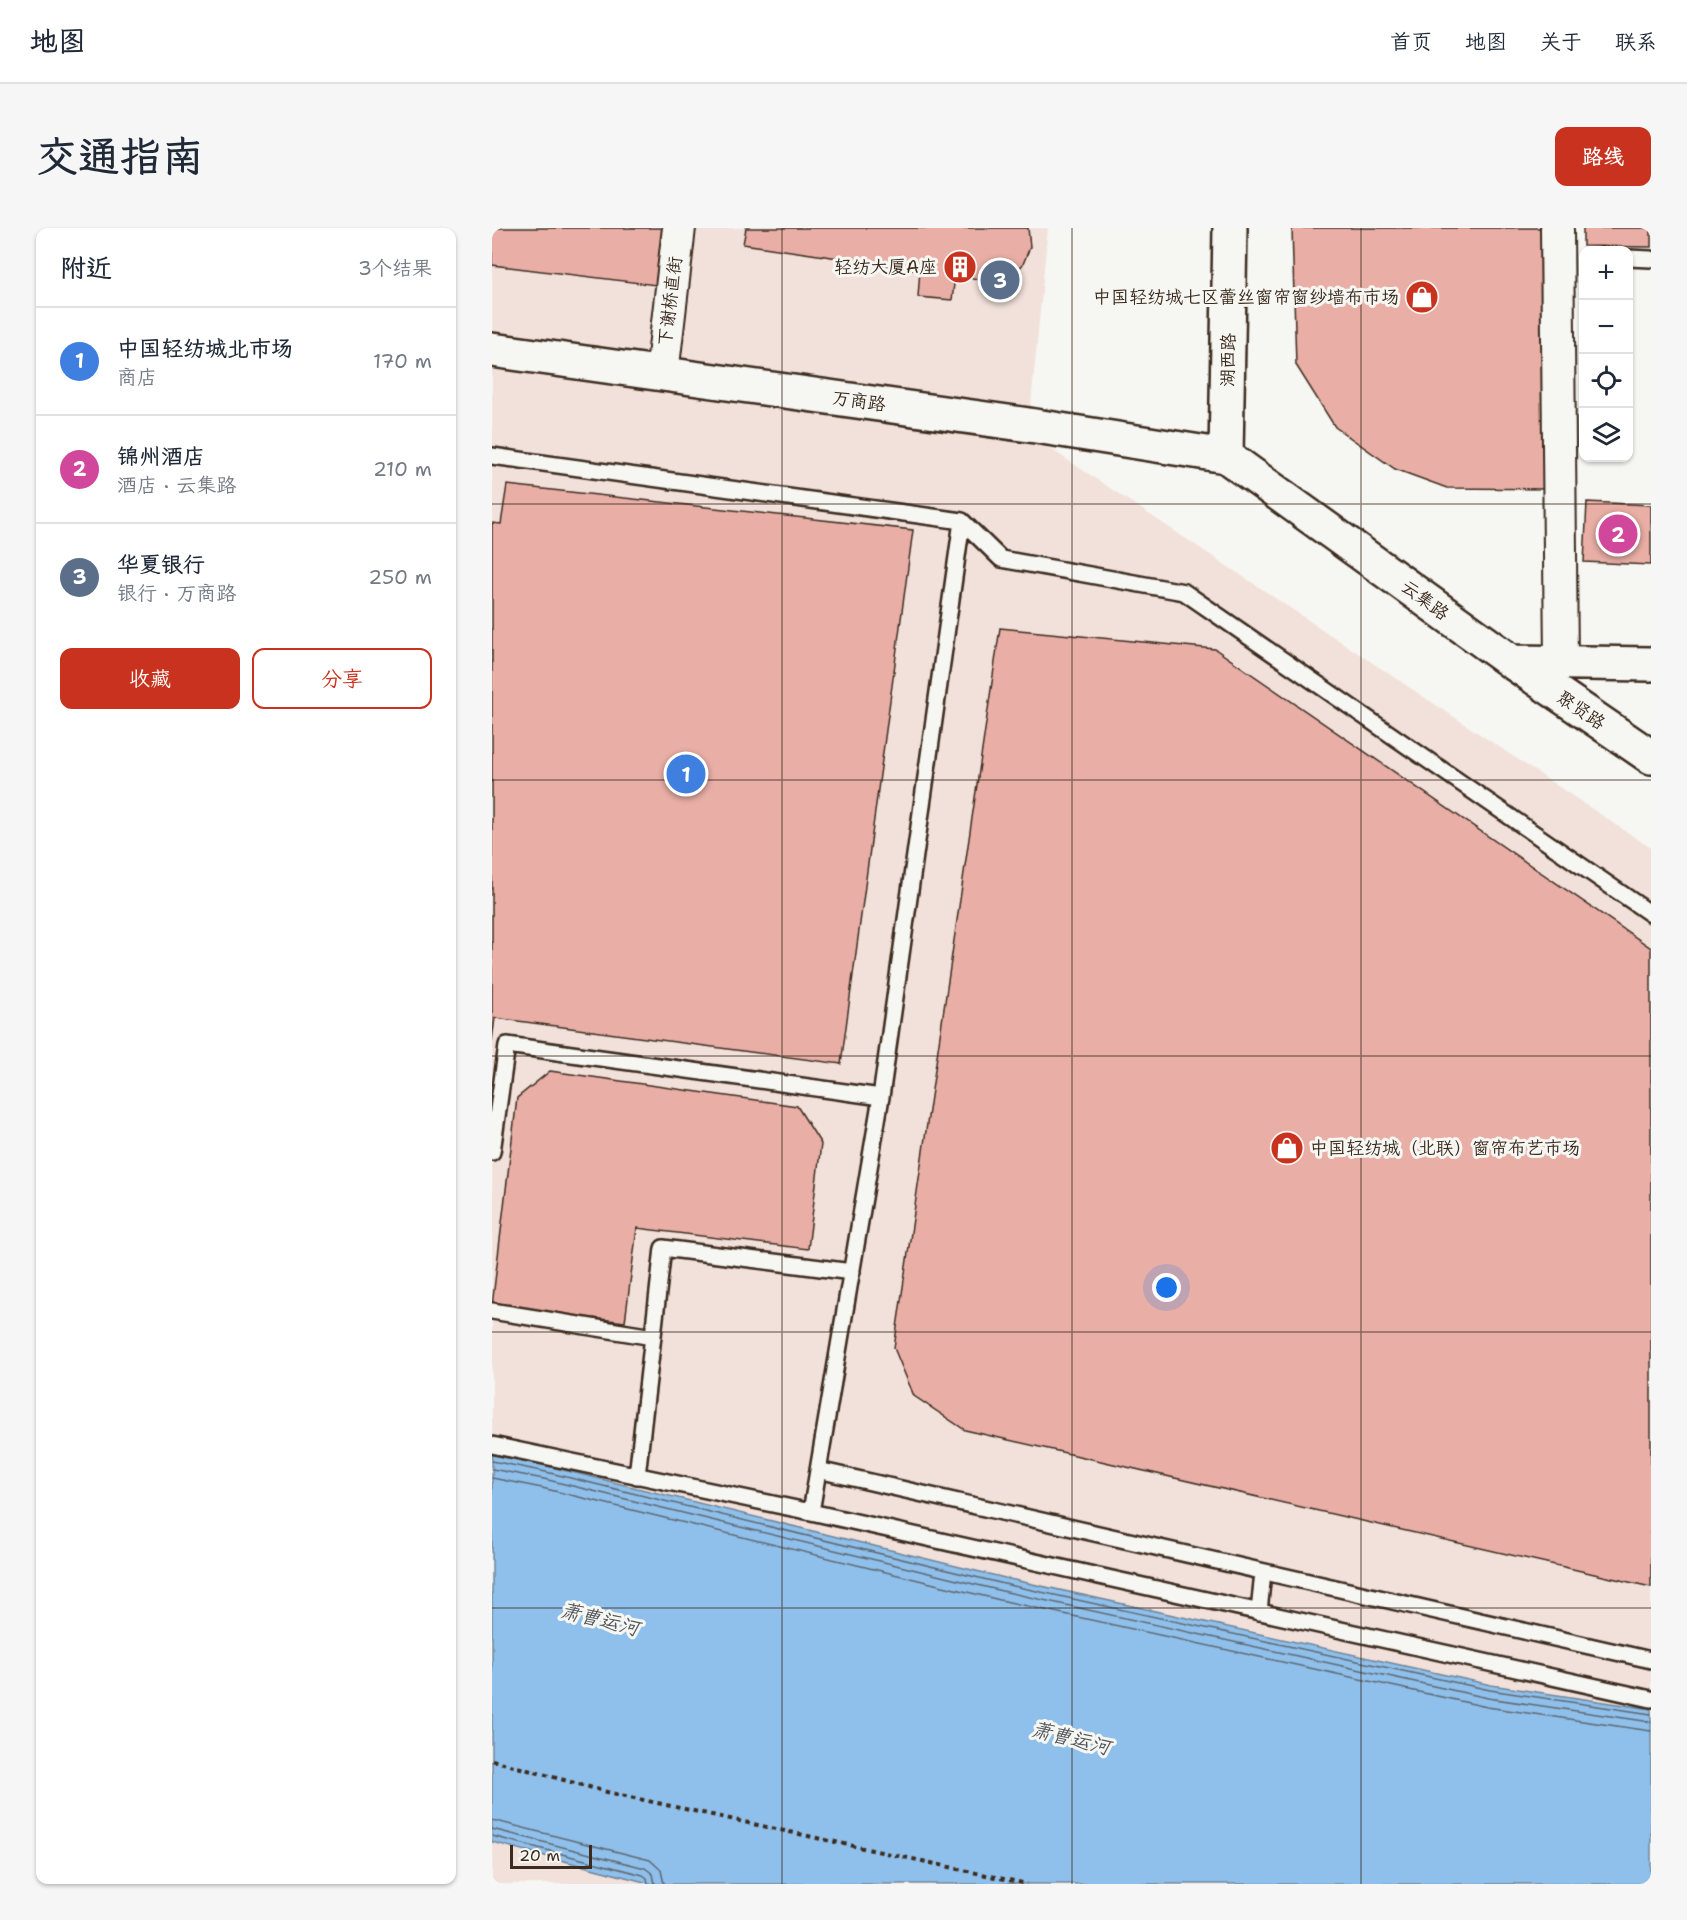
<!DOCTYPE html>
<html lang="zh">
<head>
<meta charset="utf-8">
<style>
	body { margin:0; font-family:"Shantell Sans","LXGW WenKai TC",sans-serif; background:#f6f6f7; color:#1f2937 }
	.controls { position:absolute; right:18px; top:18px; display:grid; overflow:hidden; border-radius:12px; box-shadow:0 2px 4px #0004 }
	.controls button { width:54px; height:54px; display:grid; place-items:center; padding:0; border:0; border-bottom:2px solid #e0e1e3; background:#fff; color:#1f2937; font:30px sans-serif }
	.scale { position:absolute; left:18px; bottom:15px; width:82px; box-sizing:border-box; padding-left:6px; border:3px solid #3b2a1e; border-top:0; font-size:16px; line-height:21px; white-space:nowrap; color:#3b2a1e; -webkit-text-stroke:4px #f6f6f2; paint-order:stroke }
	.you { position:absolute; left:675px; top:1060px; width:21px; height:21px; margin:-15px; border:4px solid #fff; border-radius:50%; background:#1a73e8; box-shadow:0 0 0 9px #1a73e833 }
	.badge { display:grid; place-items:center; width:39px; height:39px; border-radius:50%; background:#c8321e; color:#fff; font-size:20px; font-weight:700 }
	.pin { position:absolute; translate:-50% -50%; border:3px solid #fff; box-shadow:0 2px 6px #0006 }
	.list { margin:0; padding:0; list-style:none }
	h2 { display:flex; justify-content:space-between; align-items:center; height:78px; margin:0; padding:0 24px; font-size:26px }
	h2 small { font-size:20px; font-weight:400; color:#747a83 }
	.list li { display:grid; grid-template-columns:39px 1fr auto; gap:18px; align-items:center; box-sizing:border-box; height:108px; padding:0 24px; border-top:2px solid #e0e1e3 }
	.list b { display:block; font-size:22px; white-space:nowrap }
	.list p { margin:0; font-size:20px; white-space:nowrap; color:#747a83 }
	.list em { font-size:20px; font-style:normal; color:#747a83 }
	.actions { display:flex; gap:12px; padding:18px 24px }
	.actions a { flex:1; padding:14px 0; border:2px solid #c8321e; border-radius:12px; text-align:center; font-size:21px; color:#c8321e }
	.actions .main { background:#c8321e; color:#fff }
	.icon { flex:none; width:33px; height:33px; fill:none; stroke:currentColor; stroke-width:2; stroke-linecap:round; stroke-linejoin:round }
	.map { position:relative; flex:none; width:1159px; height:1656px; overflow:hidden; border-radius:12px }
	header { display:flex; align-items:center; gap:36px; box-sizing:border-box; height:84px; padding:0 30px; background:#fff; border-bottom:2px solid #e0e1e3 }
	header strong { font-size:28px }
	nav { display:flex; gap:33px; margin-inline-start:auto; font-size:21px }
	.intro { display:flex; align-items:center; justify-content:space-between; box-sizing:border-box; height:144px; padding:0 36px }
	h1 { margin:0; font-size:42px }
	.button { padding:15px 27px; border-radius:12px; background:#c8321e; color:#fff; font-size:21px; font-weight:700 }
	main { display:flex; gap:36px; padding:0 36px }
	aside { flex:1; background:#fff; border-radius:12px; box-shadow:0 2px 4px #0004 }
	.map>svg:first-child { display:block }
	.built { fill:#f2e1db }
	.water { fill:#8fc0eb; stroke:#6d8499; stroke-width:1.5 }
	.lines { fill:none; stroke-linecap:round; stroke-linejoin:round }
	.shore { stroke:#5d6670; stroke-width:1.5 }
	.building { fill:#e9afa6; stroke:#3b2a1e; stroke-width:1.5 }
	.service-casing { stroke:#3b2a1e; stroke-width:20 }
	.minor-casing { stroke:#3b2a1e; stroke-width:36 }
	.tertiary-casing { stroke:#3b2a1e; stroke-width:38 }
	.path { stroke:#3b2a1e; stroke-width:4; stroke-dasharray:4.5 4.5; stroke-linecap:butt }
	.service { stroke:#f6f6f2; stroke-width:15 }
	.minor { stroke:#f6f6f2; stroke-width:32 }
	.tertiary { stroke:#f6f6f2; stroke-width:33 }
	.grid { fill:none; stroke:#3b2a1e; stroke-width:1.5; stroke-opacity:0.55 }
	.labels { text-anchor:middle; dominant-baseline:central; stroke-width:6; stroke-linejoin:round; paint-order:stroke }
	.poi-label { font-size:18px; fill:#3b2a1e; stroke:#f6f6f2; text-anchor:end }
	.street-label { font-size:18px; fill:#3b2a1e; stroke:#f6f6f2 }
	.water-label { font-size:20px; font-style:italic; fill:#54575c; stroke:#f6f6f2 }
</style>
</head>
<body>
<header>
<strong>地图</strong>
<nav><a>首页</a><a>地图</a><a>关于</a><a>联系</a></nav>
</header>
<div class="intro"><h1>交通指南</h1><a class="button">路线</a></div>
<main>
<aside>
<h2>附近<small>3个结果</small></h2>
<ul class="list">
<li><span class="badge" style="background:#3f7fe0">1</span><div><b>中国轻纺城北市场</b><p>商店</p></div><em>170 m</em></li>
<li><span class="badge" style="background:#d1479c">2</span><div><b>锦州酒店</b><p>酒店 · 云集路</p></div><em>210 m</em></li>
<li><span class="badge" style="background:#5c6f8a">3</span><div><b>华夏银行</b><p>银行 · 万商路</p></div><em>250 m</em></li>
</ul>
<div class="actions"><a class="main">收藏</a><a>分享</a></div>
</aside>
<div class="map">
<svg width="1159" height="1656" viewBox="0 0 1159 1656">
	<rect width="100%" height="100%" fill="#f6f6f2"/>
	<filter id="ink" filterUnits="userSpaceOnUse"><feTurbulence type="fractalNoise" baseFrequency=".0167" numOctaves="2"/><feDisplacementMap in="SourceGraphic" scale="12" xChannelSelector="R" yChannelSelector="G"/><feConvolveMatrix kernelMatrix="1 2 1 2 8 2 1 2 1" color-interpolation-filters="sRGB"/></filter>
	<g filter="url(#ink)">
		<path class="built" d="M0,0H556L537,197L550,215L1159,620V1561L1146,1656H0Z"/>
		<path class="water" d="M0,1227L55,1238L513,1350L999,1457L1159,1481V1656H160L0,1614Z"/>
		<g class="lines">
			<path class="shore" d="M0,1233L54,1244L512,1356L998,1462L1159,1486
				M0,1241L52,1251L510,1363L996,1470L1159,1494
				M0,1250L50,1260L508,1372L995,1479L1159,1503
				M0,1592L158,1632L169,1642L172,1656
				M0,1601L153,1640L161,1646L163,1656
				M0,1608L151,1647L155,1650L156,1656"/>
		</g>
		<path class="building" d="M0,0H171L164,57L0,37Z
			M254,0H536L538,19L531,36L521,47L503,53L463,48L460,72L426,69L428,42L251,16Z
			M800,0H1057V261L955,260L903,241L843,199L804,137Z
			M1091,0H1159V19L1091,18Z
			M15,257L421,302L349,836L3,790L0,813V295L9,296Z
			M1095,274L1159,277V337L1092,334Z
			M508,400L723,421L1159,720V1359L473,1202L422,1168L402,1120Z
			M58,843L305,878L329,916L316,1021L145,1000L133,1094L0,1078L25,870Z"/>
		<g class="lines">
			<defs>
				<path id="service" d="M1136,30L1159,31
					M0,228L470,293L509,331L692,364L1159,686
					M0,924L15,817L389,869
					M0,1083L161,1109
					M0,1217L319,1284L1159,1471
					M326,1242L1159,1432
					M145,1248L171,1020L360,1044
					M319,1284L389,869L470,293
					M767,1384L771,1344"/>
				<path id="minor" d="M1065,0L1069,435
					M170,146L187,0"/>
				<path id="tertiary" d="M0,122L537,197L734,228L1020,434L1159,529
					M734,228L738,0
					M1020,434L1159,436"/>
			</defs>
			<use href="#service" class="service-casing"/>
			<use href="#minor" class="minor-casing"/>
			<use href="#tertiary" class="tertiary-casing"/>
			<path class="path" d="M0,1532L115,1564L535,1656"/>
			<use href="#service" class="service"/>
			<use href="#minor" class="minor"/>
			<use href="#tertiary" class="tertiary"/>
		</g>
	</g>
	<path class="grid" d="M290,0V1656M580,0V1656M869,0V1656M0,276H1159M0,552H1159M0,828H1159M0,1104H1159M0,1380H1159"/>
	<defs>
		<symbol id="building-disc" viewBox="-11 -11 22 22"><circle r="9.5" fill="#c8321e" stroke="#f6f6f2"/><path d="M-4-6H4V6H1V3H-1V6H-4ZM-2.5-4.3h1.7v1.8h-1.7ZM.8-4.3h1.7v1.8H.8ZM-2.5-1h1.7V.8h-1.7ZM.8-1h1.7V.8H.8Z" fill="#fff"/></symbol>
		<symbol id="shop-disc" viewBox="-11 -11 22 22"><circle r="9.5" fill="#c8321e" stroke="#f6f6f2"/><path d="M-5-2.5h2.3a2.7 3.5 0 0 1 5.4 0H5L5.5 6h-11ZM-1.5-2.5h3a1.5 2.3 0 0 0-3 0Z" fill="#fff"/></symbol>
	</defs>
	<g fill-rule="evenodd">
		<use href="#building-disc" x="449" y="20" width="38" height="38"/>
		<use href="#shop-disc" x="911" y="50" width="38" height="38"/>
		<use href="#shop-disc" x="776" y="901" width="38" height="38"/>
	</g>
	<g class="labels">
		<g class="poi-label">
			<text x="445" y="39">轻纺大厦A座</text>
			<text x="907" y="69">中国轻纺城七区蕾丝窗帘窗纱墙布市场</text>
			<text x="818" y="920" text-anchor="start">中国轻纺城（北联）窗帘布艺市场</text>
		</g>
		<g class="street-label">
			<text transform="translate(178 73) rotate(-83)">下谢桥直街</text>
			<text transform="translate(736 132) rotate(-89)">湖西路</text>
			<text transform="translate(367 173) rotate(8)">万商路</text>
			<text transform="translate(933 372) rotate(36)">云集路</text>
			<text transform="translate(1089 482) rotate(34)">聚贤路</text>
		</g>
		<g class="water-label">
			<text transform="translate(108 1391) rotate(14)">萧曹运河</text>
			<text transform="translate(579 1510) rotate(14)">萧曹运河</text>
		</g>
	</g>
</svg>
<div class="controls">
<button>+</button>
<button>−</button>
<button><svg class="icon" aria-label="locate" viewBox="0 0 24 24"><circle cx="12" cy="12" r="6"/><path d="M12 2v4M12 18v4M2 12h4M18 12h4"/></svg></button>
<button><svg class="icon" aria-label="layers" viewBox="0 0 24 24"><path d="M12 4l9 5-9 5-9-5zM3 14l9 5 9-5"/></svg></button>
</div>
<div class="scale">20 m</div>
<div class="you"></div>
<div class="pin badge" style="left:194px;top:546px;background:#3f7fe0">1</div>
<div class="pin badge" style="left:1126px;top:306px;background:#d1479c">2</div>
<div class="pin badge" style="left:508px;top:52px;background:#5c6f8a">3</div>
</div>
</main>
</body>
</html>
